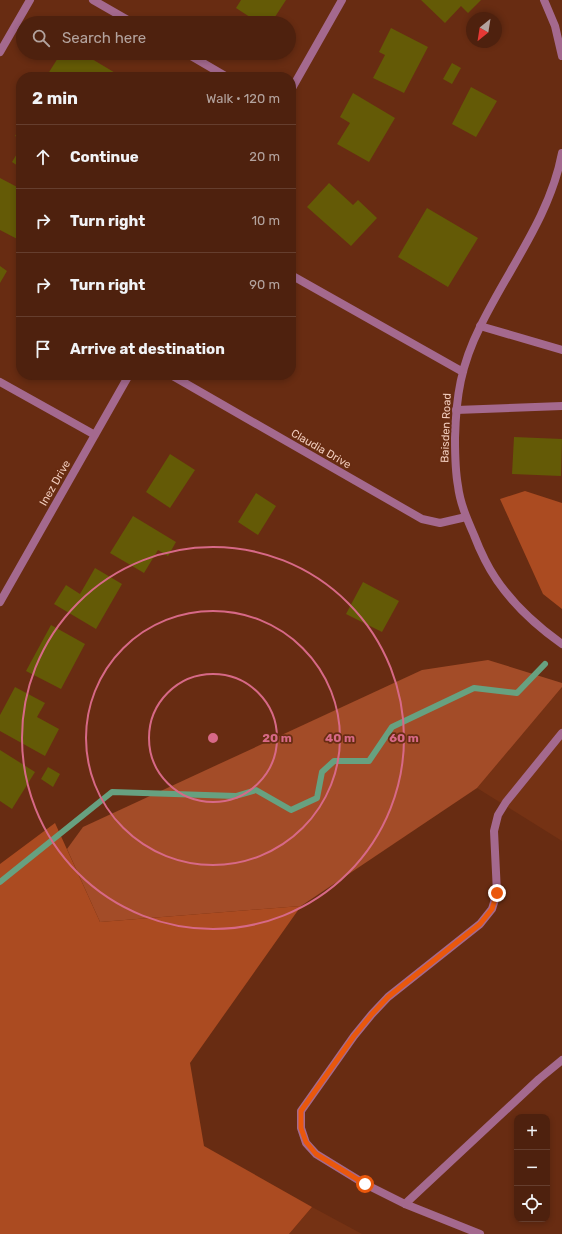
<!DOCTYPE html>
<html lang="en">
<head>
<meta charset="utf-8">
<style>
	body { margin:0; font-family:Rubik,sans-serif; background:#582e1c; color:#f1f3f6 }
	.controls { position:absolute; right:12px; bottom:12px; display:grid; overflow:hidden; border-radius:8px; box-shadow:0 2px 6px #0003 }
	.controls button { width:36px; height:36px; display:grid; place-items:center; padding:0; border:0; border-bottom:1px solid #653e2e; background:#4e210e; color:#f1f3f6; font:20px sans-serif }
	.compass { position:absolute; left:466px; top:12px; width:36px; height:36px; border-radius:50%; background:#4e210e; box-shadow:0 2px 6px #0003; rotate:210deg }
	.stop { position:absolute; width:12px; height:12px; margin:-9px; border:3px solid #ea580c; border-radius:50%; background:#fff }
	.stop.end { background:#ea580c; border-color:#fff; box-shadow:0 1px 4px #0008 }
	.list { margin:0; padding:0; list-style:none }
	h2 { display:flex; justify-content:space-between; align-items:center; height:52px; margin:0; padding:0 16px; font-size:17px }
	h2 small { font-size:13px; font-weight:400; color:#b3a39e }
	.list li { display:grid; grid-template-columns:26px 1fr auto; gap:12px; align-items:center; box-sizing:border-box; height:64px; padding:0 16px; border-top:1px solid #653e2e }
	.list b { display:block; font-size:15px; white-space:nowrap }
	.list em { font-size:13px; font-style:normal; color:#b3a39e }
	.icon { flex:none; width:22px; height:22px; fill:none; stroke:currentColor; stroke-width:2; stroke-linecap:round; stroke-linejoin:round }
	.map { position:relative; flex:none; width:562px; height:1234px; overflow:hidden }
	.search { position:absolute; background:#4e210e; box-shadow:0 2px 6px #0003; left:16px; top:16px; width:280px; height:44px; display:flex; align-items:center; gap:10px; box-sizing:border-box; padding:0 14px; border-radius:22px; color:#b3a39e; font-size:15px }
	.panel { position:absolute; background:#4e210e; box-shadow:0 2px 6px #0003; left:16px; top:72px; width:280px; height:308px; border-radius:16px }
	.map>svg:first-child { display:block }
	.built { fill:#753214 }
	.green { fill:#a34c28 }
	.forest { fill:#ab4b21 }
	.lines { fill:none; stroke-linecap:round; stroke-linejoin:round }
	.stream { stroke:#67a180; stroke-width:6 }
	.building { fill:#645a06 }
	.service { stroke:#a4698e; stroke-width:8 }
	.minor { stroke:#a4698e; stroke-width:8 }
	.route { stroke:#ea580c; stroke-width:5 }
	.ring { fill:none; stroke:#d76987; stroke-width:2 }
	.labels { text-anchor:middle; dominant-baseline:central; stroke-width:3.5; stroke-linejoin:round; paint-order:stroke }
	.street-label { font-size:11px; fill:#f0cbbc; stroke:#682c12 }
	.centre { fill:#d76987; stroke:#682c12; stroke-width:2 }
	.ring-label { font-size:12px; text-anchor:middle; font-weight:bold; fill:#d76987; stroke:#682c12; stroke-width:3.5; stroke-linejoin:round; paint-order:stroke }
</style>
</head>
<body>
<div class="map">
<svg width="562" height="1234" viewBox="0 0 562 1234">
	<rect width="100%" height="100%" fill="#682c12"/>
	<path class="built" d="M562,687V841L477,788Z
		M312,1207L362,1234H289Z"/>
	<path class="green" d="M488,660L562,683V687L477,788L301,906L100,922L67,849L83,827L422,670Z"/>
	<path class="forest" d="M525,491L562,503V609L543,594L500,499Z
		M55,823L100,922L301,906L190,1063L204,1146L312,1207L289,1234H0V864Z"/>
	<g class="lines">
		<path class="stream" d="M0,882L112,792L236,796L256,790L291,810L317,798L322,772L334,761H369L392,727L474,688L517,693L545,664"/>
	</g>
	<path class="building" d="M241,0H286L271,23H259L236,8Z
		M421,0H481L468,13L461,6L445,23Z
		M391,28L428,47L404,93L373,78L385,55L379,52Z
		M61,53H82L117,74L115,77H46Z
		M452,63L461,68L452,84L443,79Z
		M471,87L497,101L476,137L452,124Z
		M353,93L395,118L369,162L337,144L350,123L340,117Z
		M21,126V139L15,136Z
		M21,147V168L12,162Z
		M0,178L21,189V241L0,230Z
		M329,183L353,205L358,200L377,218L351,246L307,207Z
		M427,208L478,238L448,287L398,257Z
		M0,266L7,271L0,283Z
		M514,437L562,439L561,476L512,474Z
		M170,454L195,470L170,508L146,492Z
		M256,493L276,506L258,535L238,522Z
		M133,516L176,542L168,556L158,550L144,573L110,553Z
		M95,568L122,584L96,629L54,604L66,585L80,594Z
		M363,582L399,601L382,632L346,614Z
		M51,625L85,644L61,689L26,671Z
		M15,687L45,703L37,717L59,729L45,756L0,731V715Z
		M0,750L35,772L12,809L0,801Z
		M48,767L60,774L53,787L41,779Z"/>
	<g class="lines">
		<path class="service" d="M480,326L562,350
			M456,410L562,406
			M405,1204L539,1079L562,1060
			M480,1234L405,1204L365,1184L316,1154L306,1143L301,1128V1111L354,1036L372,1014L388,997L480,924L492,909L497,893L494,831L498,815L506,802L562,733"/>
		<path class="minor" d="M93,0L133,23
			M544,0L555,26L562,56
			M0,52L30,0
			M186,53L227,77
			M291,90L342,0
			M562,153C550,217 508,269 480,327C461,365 456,396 455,438C455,454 455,470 458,486C460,503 467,519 474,535C477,543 481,552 485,560C502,594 531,622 562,644
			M291,275L463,372
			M171,375L422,519L440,523L466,517
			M0,382L95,435
			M0,602L129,375"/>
	</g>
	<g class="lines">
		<path class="route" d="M365,1184L316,1154L306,1142L301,1128V1111L354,1036L372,1014L388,997L480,924L492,909L497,893"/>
	</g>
	<g class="ring">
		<circle cx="213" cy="738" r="64"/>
		<circle cx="213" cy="738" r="127"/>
		<circle cx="213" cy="738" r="191"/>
	</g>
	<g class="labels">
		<g class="street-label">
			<text transform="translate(446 428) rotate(-88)">Baisden Road</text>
			<text transform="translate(321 449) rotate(30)">Claudia Drive</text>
			<text transform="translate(55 483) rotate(-60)">Inez Drive</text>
		</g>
	</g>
	<circle cx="213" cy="738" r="6" class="centre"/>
	<g class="ring-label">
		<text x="277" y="742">20 m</text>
		<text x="340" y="742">40 m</text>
		<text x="404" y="742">60 m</text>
	</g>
</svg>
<div class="controls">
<button>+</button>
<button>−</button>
<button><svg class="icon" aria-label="locate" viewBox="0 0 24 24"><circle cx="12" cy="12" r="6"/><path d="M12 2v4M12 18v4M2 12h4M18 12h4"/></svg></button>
</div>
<svg class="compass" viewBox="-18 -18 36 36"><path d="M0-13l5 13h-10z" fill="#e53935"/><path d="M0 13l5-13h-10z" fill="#b3a39e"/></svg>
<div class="stop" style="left:365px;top:1184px"></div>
<div class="stop end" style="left:497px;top:893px"></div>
<div class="search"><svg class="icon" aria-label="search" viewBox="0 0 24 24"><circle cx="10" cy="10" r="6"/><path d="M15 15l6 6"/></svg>Search here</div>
<section class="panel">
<h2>2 min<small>Walk · 120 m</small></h2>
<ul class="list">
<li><svg class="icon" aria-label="ahead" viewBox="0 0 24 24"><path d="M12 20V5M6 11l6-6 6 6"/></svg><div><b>Continue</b></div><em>20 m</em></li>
<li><svg class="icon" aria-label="right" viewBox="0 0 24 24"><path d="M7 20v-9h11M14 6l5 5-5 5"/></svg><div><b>Turn right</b></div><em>10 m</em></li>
<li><svg class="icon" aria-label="right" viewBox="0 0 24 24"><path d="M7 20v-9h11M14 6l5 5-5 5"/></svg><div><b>Turn right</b></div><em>90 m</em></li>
<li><svg class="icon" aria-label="arrive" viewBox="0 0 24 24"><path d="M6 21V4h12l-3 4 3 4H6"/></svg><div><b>Arrive at destination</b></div></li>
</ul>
</section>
</div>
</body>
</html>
